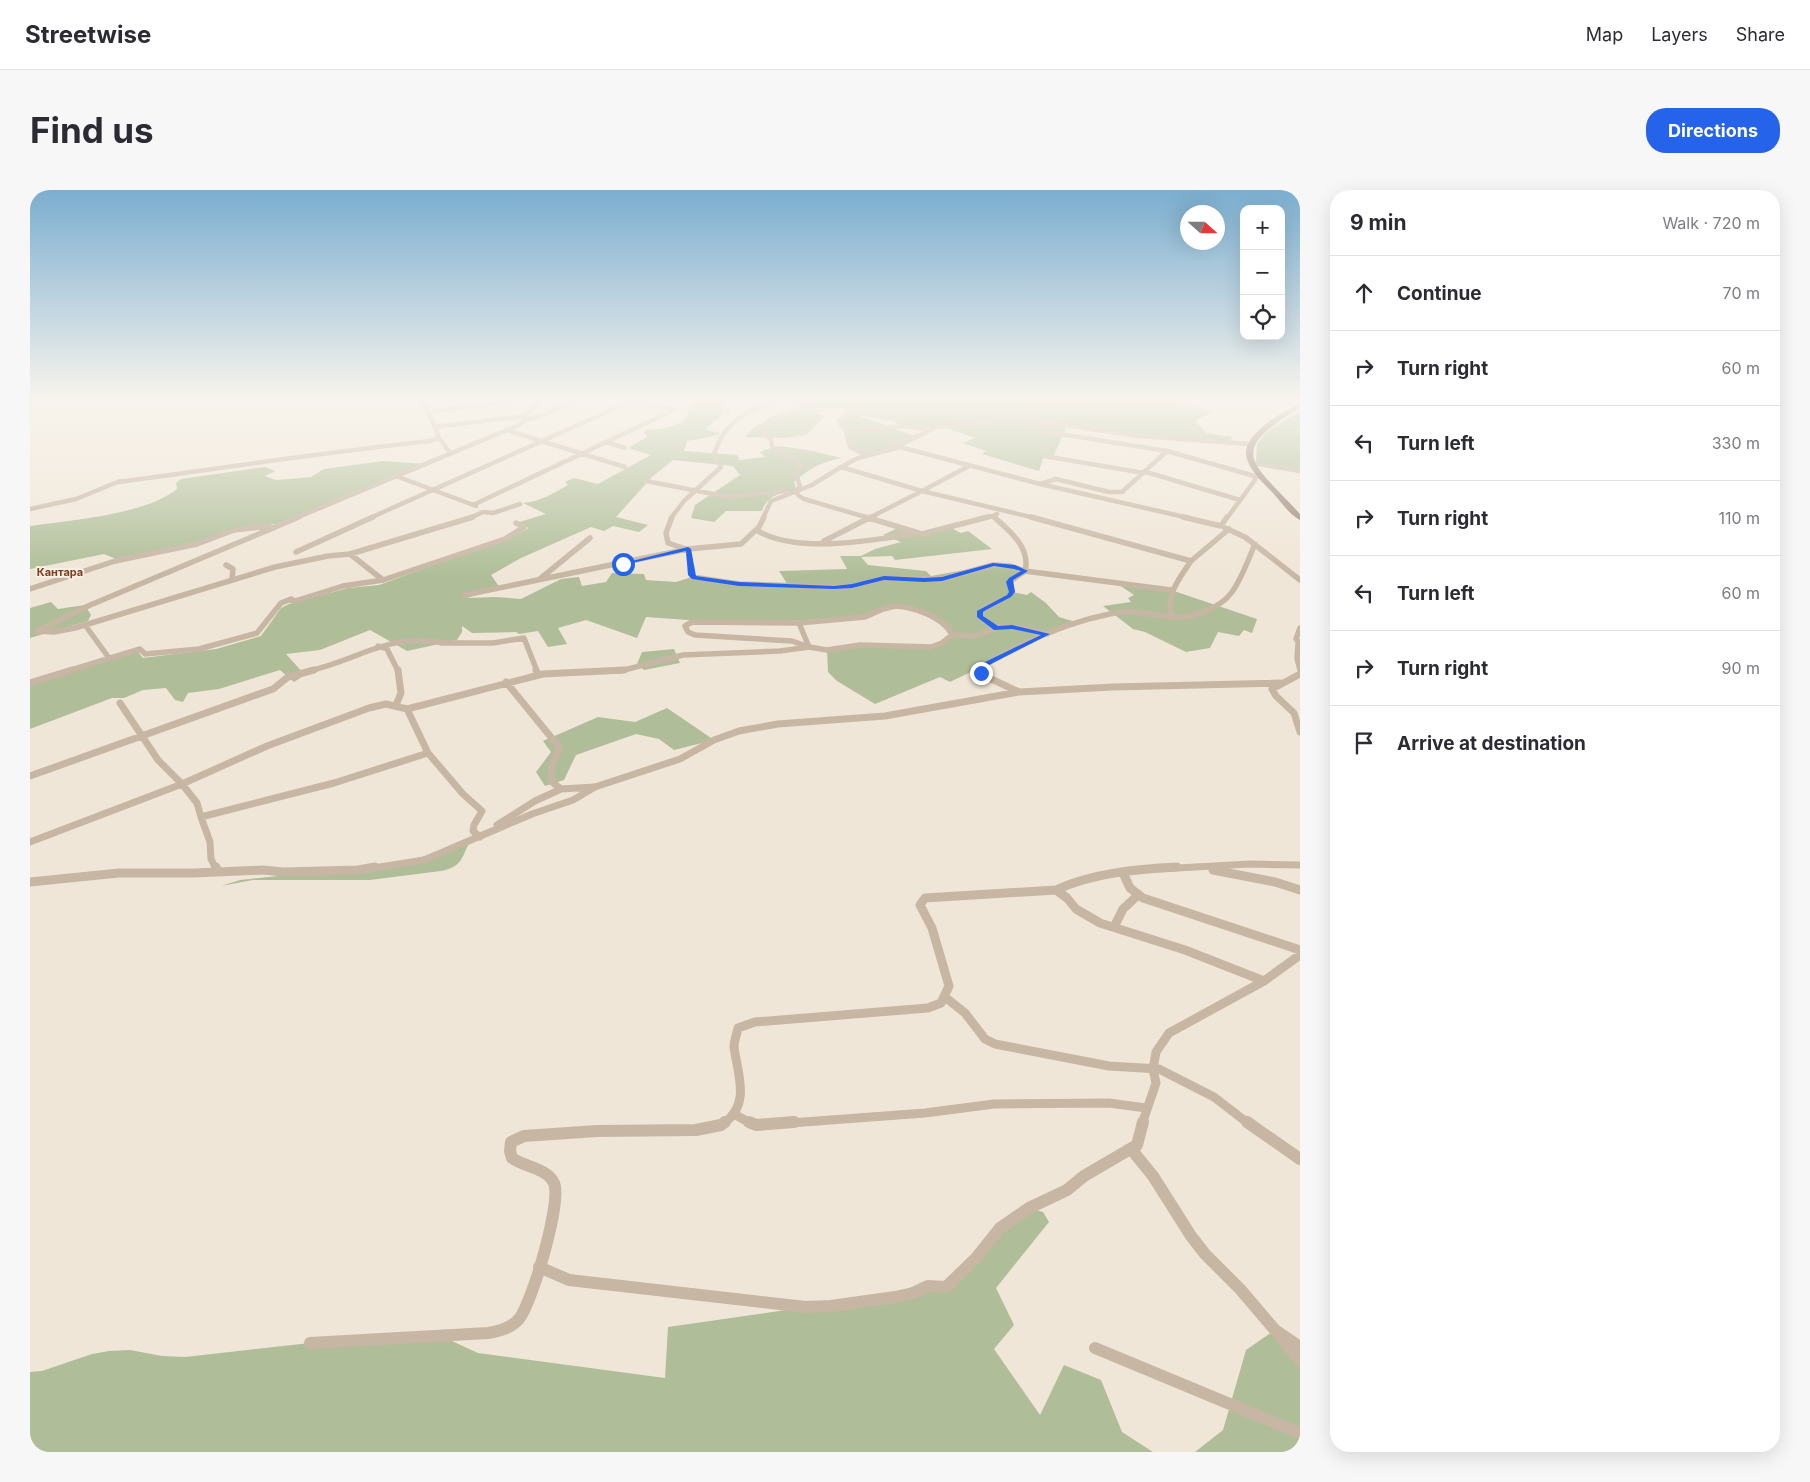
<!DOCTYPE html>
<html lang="en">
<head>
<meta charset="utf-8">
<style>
	body { margin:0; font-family:Inter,sans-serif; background:#f7f7f7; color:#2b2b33 }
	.controls { position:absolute; right:15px; top:15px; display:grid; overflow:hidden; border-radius:10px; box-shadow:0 5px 20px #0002 }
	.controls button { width:45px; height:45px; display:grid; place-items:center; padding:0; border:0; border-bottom:1px solid #e1e1e2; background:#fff; color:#2b2b33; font:25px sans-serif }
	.compass { position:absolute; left:1150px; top:15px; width:45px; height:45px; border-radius:50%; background:#fff; box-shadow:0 5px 20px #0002; rotate:111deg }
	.stop { position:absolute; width:15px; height:15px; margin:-11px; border:4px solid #2563eb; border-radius:50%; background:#fff }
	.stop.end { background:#2563eb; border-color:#fff; box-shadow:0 1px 5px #0008 }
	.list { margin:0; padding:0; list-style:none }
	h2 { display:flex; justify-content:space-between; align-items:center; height:65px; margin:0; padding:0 20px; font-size:21px }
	h2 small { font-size:16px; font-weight:400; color:#7c7c81 }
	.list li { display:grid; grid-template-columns:32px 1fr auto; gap:15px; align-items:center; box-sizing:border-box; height:75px; padding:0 20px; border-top:1px solid #e1e1e2 }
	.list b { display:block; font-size:19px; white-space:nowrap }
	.list em { font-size:16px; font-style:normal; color:#7c7c81 }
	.icon { flex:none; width:28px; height:28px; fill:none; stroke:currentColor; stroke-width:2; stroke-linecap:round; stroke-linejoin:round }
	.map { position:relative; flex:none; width:1270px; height:1262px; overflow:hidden; border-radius:20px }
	header { display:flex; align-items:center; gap:30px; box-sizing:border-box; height:70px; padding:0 25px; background:#fff; border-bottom:1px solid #e1e1e2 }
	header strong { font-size:24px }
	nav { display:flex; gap:28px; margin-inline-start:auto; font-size:18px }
	.intro { display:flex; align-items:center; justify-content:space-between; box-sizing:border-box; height:120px; padding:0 30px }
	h1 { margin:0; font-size:35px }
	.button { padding:12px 22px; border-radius:20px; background:#2563eb; color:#fff; font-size:18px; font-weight:700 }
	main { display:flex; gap:30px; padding:0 30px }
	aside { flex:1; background:#fff; border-radius:20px; box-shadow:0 5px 20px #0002 }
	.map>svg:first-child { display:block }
	.green { fill:#afbe98 }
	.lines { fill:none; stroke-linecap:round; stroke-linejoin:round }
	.street-far4 { stroke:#c7b6a4; stroke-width:4.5 }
	.street-far3 { stroke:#c7b6a4; stroke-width:5.5 }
	.street-far2 { stroke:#c7b6a4; stroke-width:7 }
	.street-far1 { stroke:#c7b6a4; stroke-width:9 }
	.street { stroke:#c7b6a4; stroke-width:12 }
	.secondary { fill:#9a8576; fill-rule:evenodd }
	.route { fill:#2563eb }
	.labels { text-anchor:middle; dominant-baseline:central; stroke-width:4; stroke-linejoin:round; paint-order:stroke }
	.far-neighbourhood-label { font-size:11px; font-weight:bold; fill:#7e3d21; stroke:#f8f0e3 }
</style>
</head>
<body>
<header>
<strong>Streetwise</strong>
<nav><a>Map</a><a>Layers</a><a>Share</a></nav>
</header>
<div class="intro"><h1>Find us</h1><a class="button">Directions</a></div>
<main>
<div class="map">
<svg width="1270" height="1262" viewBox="0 0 1270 1262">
	<rect width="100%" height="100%" fill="#f0e6d7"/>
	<path class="green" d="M657,209H702L690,215L692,219L699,220V224L692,223C688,231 682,230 676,240L691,243C686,246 665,250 657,251L654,261L708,265L709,270L735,267L730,262L748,256L777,260L812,268C790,272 781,278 764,292L767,301C752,302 737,305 732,321H696L684,332L661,328L665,315L710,285L703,276L643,270L622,287L586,327L618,335L609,342L583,336L574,341L561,337L491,368L461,385L470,398L437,408L467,407L491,409L531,389L549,387L552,396L576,392L582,383L614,384L616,390L646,392L662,387L696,392L758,395L749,381L817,379L810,366H831L845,359L871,352L853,345L868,338L887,344L921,338L931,343L938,341L962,359L865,370L862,366L831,367L838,375L896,381L901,386L963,375L995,381L981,389L982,402L997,405L1001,402L1016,413L1029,427L1049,433L1031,438L920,492L910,487L845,514L807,491L798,482L797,460L830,455L901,457L922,443L895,424L867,417L840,426L713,434L616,427L607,448L556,430L528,438L537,454L518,457L508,441L489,444L486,442L442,443L432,436V442L427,450L377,461L340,440L290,460L256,464L275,485L264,492L250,480L189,499L158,503L153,512L145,510L136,498L113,500L94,508H82L0,539V494L108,462L113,468L186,459L231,446L251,418L259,414L318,398L349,395L475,349L499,338L486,333L516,324L493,313C509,312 524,303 538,295L535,292L544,288L568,294L621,265L598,258L617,247L614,242L617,239C624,241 650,236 655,229C658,226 659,219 661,214L649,212Z
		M758,209H1137L1183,222L1168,229L1166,232L1176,243L1202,247L1201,251L1188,253L1037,236L1023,267L1014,266L1009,281L952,264L956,261L933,253L945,248L911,236L901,239L873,236L861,231L824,224L890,248L870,257L836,265L823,260L816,242L809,235L819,223L812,218H794L788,224L795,226L776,245L755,248L715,247L724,237L777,215Z
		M1270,221V279L1226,272L1227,254L1237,242Z
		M353,271L395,274L252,333L204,340L164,354L86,369L74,364L0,379V336C42,330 114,325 147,299L146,293L151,289L235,277L245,281L235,286L246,290L260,289L281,287L294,279Z
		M1085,392L1141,400L1227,429L1222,443L1214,440L1209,446L1188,442L1180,458L1156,462L1115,442L1103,439L1073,416L1101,412L1098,408L1104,405Z
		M21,412L28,419L55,415L61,425L58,431L0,448V418Z
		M644,459L650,473L614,480L607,474L612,462Z
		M637,518L684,550L644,560L629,549L606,544L546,565L534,590L515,596L506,582L521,562L513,551L568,527L605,532Z
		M441,650C431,667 433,677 411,681L340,690H223L191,696L210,690L268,684L327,683L415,661Z
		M999,1018L1013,1022L1019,1032L966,1098L984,1135L964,1159L1010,1225L1034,1175L1071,1190L1092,1242L1123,1262H0V1182L12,1181L62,1164L79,1161L100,1160L132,1166L155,1167L280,1153L411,1146L448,1163L635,1188L638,1137L916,1097Z
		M1245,1140L1270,1171V1262H1165L1193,1240L1216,1160Z"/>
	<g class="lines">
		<path class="street-far4" d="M391,209L405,237
			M791,209L816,212L828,217L809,231L816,242L820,257L836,265
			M602,210L644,220
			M624,215L635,209
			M397,222L494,209
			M495,230L513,225L548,209
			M1008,231L1009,234L1024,243L1137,261L1228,287
			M476,240L595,277
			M816,242L874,236L900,240
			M409,248L420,263
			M576,252L595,258
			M1137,261L1092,302H1079L1026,289L1010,294L1159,328
			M1014,266L1114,283
			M1223,273L1270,281
			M939,276L892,301L1005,328
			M811,277L782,295L767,301L768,305L774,309L839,328
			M1116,282L1210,310
			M366,286L446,316
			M616,291L699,307L755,301
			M88,292C192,278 296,262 400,251L409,248L405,237L495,226L513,209
			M1010,294L870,257L865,254L874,249L891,245L906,237L993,229L1109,246L1221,254
			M767,301L770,296L766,285L772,275L771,273L743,260L741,250L730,237L743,228L791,210
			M443,315L644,220
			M0,319L46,309L90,291
			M266,328L489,235L493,232L495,226
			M340,328L606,209
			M440,328L453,322L463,323L490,314
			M641,328L654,311L691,277L684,264C695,230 718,220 750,209
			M733,328L741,311L767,301
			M841,328H839L892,301L811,277L828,268L870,257
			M953,328L963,326
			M966,328L963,326L967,324
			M1197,328L1225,290L1224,286"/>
		<path class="street-far3" d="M269,327L58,416L7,441L24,442L45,438L245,377L298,366L320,364L443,327
			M642,327L636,343L638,353L656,359
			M836,327L839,328
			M841,327L839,328L892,344L958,327
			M964,327C980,341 1001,358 995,381L1141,400
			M1001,327L1161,371L1199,339
			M1153,327L1191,336L1197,327
			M1195,338L1215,347L1270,390
			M726,340C766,364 839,351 883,344
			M794,351L839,328
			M658,359L662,387L709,394L804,397L822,396L854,388L912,389L963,375L980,376L995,381
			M266,362L343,327
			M320,364L353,390
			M196,375L203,379L202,389
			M995,381L979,392L982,402C974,413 958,413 949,424C959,440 972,436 989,438C998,439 1008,442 1017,444
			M511,388L560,348
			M0,399L85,371L167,354L204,340L239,336
			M435,405L658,359L711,354L729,337L734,327
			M865,416C884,417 914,427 922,445L912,453L901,457L830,455L797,460L779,457L769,433L835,427L853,419Z
			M1141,427C1136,404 1149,389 1161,371
			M55,435L79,468
			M1270,438L1266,449L1270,454
			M922,445L945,446L967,438
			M411,453H463L494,448L507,481
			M1268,454L1267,468L1270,480
			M348,456L357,459L368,481
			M38,481L110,459L115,464L169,459L227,443L251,413L261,409L265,411L313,396L353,390L475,349L494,337L486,333
			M279,481C331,469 356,443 415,453
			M582,481H590L653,465L750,461L779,457L762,451L665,445L658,442L655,436L662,432L769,433
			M951,481L950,478C990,453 1038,432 1084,423C1103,420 1121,425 1140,427C1160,429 1190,419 1202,402C1212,388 1218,370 1225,354"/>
		<path class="street-far2" d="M506,480L508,485
			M950,480L955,486L989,502L1083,497L1250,493
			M1270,484L1242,499L1246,506L1264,523L1270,542
			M476,492L529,557L521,579L522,592L531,599L564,597
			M0,493L42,480
			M366,515L371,503L368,480
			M0,586L243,499L258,487L284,480
			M171,627L167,613L152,594L237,556L339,518L356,514L377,519
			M467,635L505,611L531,599
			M450,647L443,641L444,635L452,621L433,604L398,563L377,519L513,484L594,480
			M0,652L152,594L128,570L90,513
			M186,679L181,669L180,652L171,627L304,593L398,563
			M337,679L394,670L502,624L543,610L565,597L650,569L684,550L709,541L748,534L855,526L989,502
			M1129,679L1220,674L1270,675"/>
		<path class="street-far1" d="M186,677L188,682
			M1183,680L1245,692L1270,700
			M1093,683L1100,698L1113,708L1270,760
			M0,692L89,683H165L233,680L253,682L328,680L345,677
			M1026,700L1037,708L1046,719L1070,733L1155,760L1234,791
			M1084,737L1093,719L1108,705
			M915,807L935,823L955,849L965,854L1079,876L1129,879L1184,907L1219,934
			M704,924L722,934
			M693,934C721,914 708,886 704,857C704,851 707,844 708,838L725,832L898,818L911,813L919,796L902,738L890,715L895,708L1026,700C1062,683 1108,679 1147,677
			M747,934L895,923L964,914L1079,913L1116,918
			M1112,934L1126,893L1123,879L1126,862L1139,843L1234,791L1270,765"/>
		<path class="street" d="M719,932L726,935L764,932
			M1217,932L1270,969
			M1101,959L1123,986L1161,1046L1175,1064L1210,1099L1245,1140
			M509,1077L539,1090L775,1117L801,1116L865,1107L883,1103L898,1096L916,1097L946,1068L970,1038L999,1018L1037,1000L1054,986L1107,955L1113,932
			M280,1153L458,1143C470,1141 481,1138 489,1129C502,1113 532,1012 524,993C517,978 494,977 482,968L480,961L481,952L494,946L567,941L666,940L691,935L695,932
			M1270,1157L1245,1140L1270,1171
			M1065,1158L1270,1243"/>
		<path class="secondary" d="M1270,214V218C1194,263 1223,272 1270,324V330C1260,325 1250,311 1243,303C1234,294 1221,282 1217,269C1209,246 1253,221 1270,214Z"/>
	</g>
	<linearGradient id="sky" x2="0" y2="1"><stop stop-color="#7baed0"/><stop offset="0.54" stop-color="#f8f4ed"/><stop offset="1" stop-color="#f8f4ed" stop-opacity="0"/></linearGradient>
	<rect width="1270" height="386" fill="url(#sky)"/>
	<path class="route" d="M658,357L661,359L666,386L709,392L804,396L822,394L854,386L894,388L912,387L963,373L985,375L998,381L983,390L985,402L981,407L956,420L953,422V426L968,436L982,435L1020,444L955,477L953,484L948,483L947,478L951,474L1011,445L982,439L964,440L947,427V421L977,405L979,402L976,392L979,388L991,381L984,379L964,376L912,391L894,392L854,390L822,398L804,399L709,396L662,389L658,385L656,361L593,375L590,374Z"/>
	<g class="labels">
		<g class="far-neighbourhood-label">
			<text x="30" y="382">Кантара</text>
		</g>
	</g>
</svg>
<div class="controls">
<button>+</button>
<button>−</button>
<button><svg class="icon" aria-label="locate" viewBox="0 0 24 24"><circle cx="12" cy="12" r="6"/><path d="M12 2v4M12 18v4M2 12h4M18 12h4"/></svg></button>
</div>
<svg class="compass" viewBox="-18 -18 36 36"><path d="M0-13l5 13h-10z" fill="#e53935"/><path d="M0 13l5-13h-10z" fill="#7c7c81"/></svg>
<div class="stop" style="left:593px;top:374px"></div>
<div class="stop end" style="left:951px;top:483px"></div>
</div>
<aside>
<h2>9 min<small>Walk · 720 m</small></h2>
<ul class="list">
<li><svg class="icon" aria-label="ahead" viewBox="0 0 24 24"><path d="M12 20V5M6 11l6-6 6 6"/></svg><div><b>Continue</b></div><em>70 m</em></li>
<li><svg class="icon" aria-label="right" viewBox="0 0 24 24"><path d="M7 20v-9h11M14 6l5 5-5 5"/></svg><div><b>Turn right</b></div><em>60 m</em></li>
<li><svg class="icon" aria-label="left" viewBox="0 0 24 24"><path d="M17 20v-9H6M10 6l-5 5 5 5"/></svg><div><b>Turn left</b></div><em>330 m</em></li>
<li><svg class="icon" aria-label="right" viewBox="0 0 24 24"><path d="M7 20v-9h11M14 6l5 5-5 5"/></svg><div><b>Turn right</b></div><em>110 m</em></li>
<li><svg class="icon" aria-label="left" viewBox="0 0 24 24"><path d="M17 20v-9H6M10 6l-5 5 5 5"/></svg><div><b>Turn left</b></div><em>60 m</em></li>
<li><svg class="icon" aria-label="right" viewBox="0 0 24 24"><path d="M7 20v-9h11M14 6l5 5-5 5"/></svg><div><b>Turn right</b></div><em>90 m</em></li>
<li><svg class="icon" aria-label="arrive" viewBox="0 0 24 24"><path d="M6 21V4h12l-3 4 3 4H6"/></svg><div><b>Arrive at destination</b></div></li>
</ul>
</aside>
</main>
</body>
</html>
